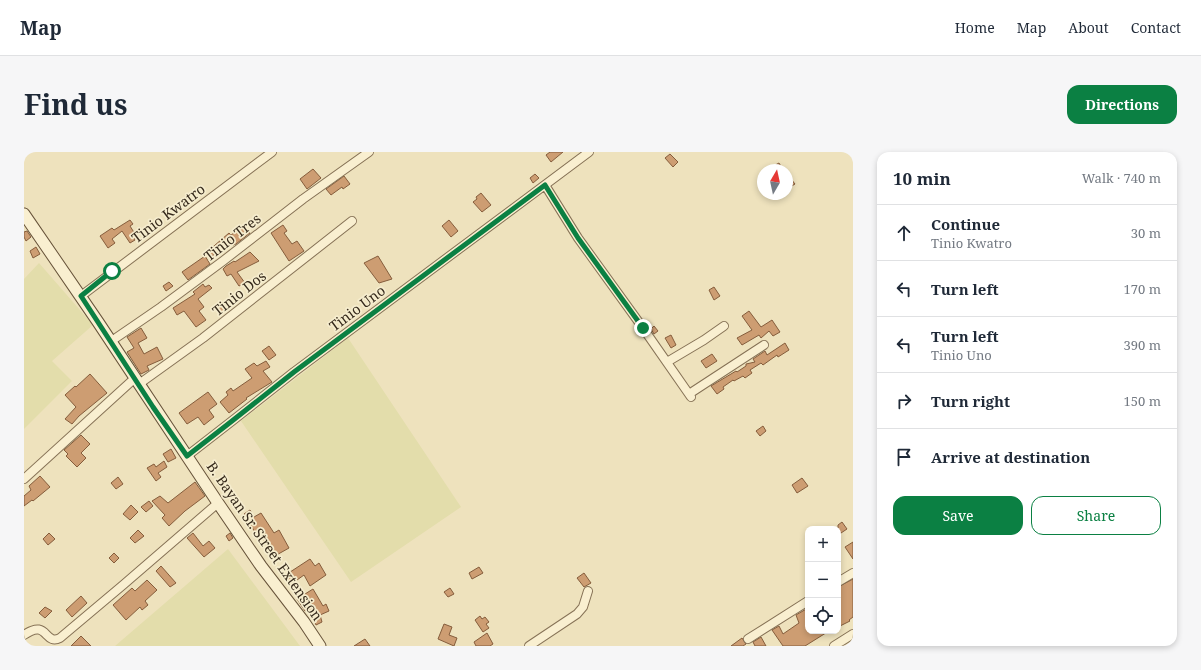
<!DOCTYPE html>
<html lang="en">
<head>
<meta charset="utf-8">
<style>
	body { margin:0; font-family:"Noto Serif",serif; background:#f6f6f7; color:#1f2937 }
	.controls { position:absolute; right:12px; bottom:12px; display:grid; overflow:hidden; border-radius:8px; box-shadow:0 2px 6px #0003 }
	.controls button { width:36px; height:36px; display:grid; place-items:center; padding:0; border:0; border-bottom:1px solid #e0e1e3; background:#fff; color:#1f2937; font:20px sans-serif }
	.compass { position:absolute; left:733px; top:12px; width:36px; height:36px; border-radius:50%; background:#fff; box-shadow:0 2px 6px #0003; rotate:9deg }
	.stop { position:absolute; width:12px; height:12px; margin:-9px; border:3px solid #0b8043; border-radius:50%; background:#fff }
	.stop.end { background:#0b8043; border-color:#fff; box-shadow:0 1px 4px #0008 }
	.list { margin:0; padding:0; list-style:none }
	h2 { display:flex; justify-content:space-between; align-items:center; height:52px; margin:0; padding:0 16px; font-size:17px }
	h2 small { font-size:13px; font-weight:400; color:#747a83 }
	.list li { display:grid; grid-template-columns:26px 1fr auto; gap:12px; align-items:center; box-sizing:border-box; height:56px; padding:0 16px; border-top:1px solid #e0e1e3 }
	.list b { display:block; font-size:15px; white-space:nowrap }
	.list p { margin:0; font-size:13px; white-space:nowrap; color:#747a83 }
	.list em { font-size:13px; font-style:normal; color:#747a83 }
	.actions { display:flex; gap:8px; padding:12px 16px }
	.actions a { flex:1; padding:9px 0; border:1px solid #0b8043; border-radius:12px; text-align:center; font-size:14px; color:#0b8043 }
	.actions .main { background:#0b8043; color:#fff }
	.icon { flex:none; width:22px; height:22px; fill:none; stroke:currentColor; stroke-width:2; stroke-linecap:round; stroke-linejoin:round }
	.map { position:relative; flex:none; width:829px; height:494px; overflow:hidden; border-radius:12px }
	header { display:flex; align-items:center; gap:24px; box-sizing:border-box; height:56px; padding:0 20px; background:#fff; border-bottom:1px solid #e0e1e3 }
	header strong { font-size:19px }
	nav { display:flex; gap:22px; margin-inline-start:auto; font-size:14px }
	.intro { display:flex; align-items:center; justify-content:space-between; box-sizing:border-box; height:96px; padding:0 24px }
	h1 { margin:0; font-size:28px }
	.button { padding:10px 18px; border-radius:12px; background:#0b8043; color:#fff; font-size:14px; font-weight:700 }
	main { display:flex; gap:24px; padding:0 24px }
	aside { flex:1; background:#fff; border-radius:12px; box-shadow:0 2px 6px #0003 }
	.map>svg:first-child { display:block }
	.farmland { fill:#e3ddab }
	.building { fill:#cd9d72; stroke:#855d3c }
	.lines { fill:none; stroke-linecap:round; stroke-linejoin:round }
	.street-casing { stroke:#867256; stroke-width:10 }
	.secondary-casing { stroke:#67533a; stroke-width:13 }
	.street { stroke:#f9efd0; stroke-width:8 }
	.secondary { stroke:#f9efd0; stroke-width:11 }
	.route { stroke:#0b8043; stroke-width:5 }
	.labels { text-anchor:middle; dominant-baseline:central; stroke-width:3.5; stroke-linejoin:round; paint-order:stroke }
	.street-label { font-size:14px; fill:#35291b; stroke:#f5eccd }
</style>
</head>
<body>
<header>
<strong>Map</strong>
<nav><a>Home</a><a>Map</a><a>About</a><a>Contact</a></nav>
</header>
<div class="intro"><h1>Find us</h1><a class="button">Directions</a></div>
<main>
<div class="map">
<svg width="829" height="494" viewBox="0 0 829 494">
	<rect width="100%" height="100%" fill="#eee2bd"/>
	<path class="farmland" d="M15,111L69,173L28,209L48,229L0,277V127Z
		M324,186L437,355L327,430L217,269Z
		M204,397L276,494H91Z"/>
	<path class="building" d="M526,0H539L527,10L522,3Z
		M646,2L654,10L649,15L641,6Z
		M755,11L759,18H742Z
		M289,17L297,26L283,37L276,27Z
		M511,22L515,26L509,31L506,26Z
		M320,24L326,32L319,37L318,35L307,43L302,37Z
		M767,27L771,32L763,37V30Z
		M457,41L467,53L458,60L449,50L453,47L452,45Z
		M106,68L109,72L106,74L111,82L109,84L111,88L106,91L98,79L88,87L91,91L84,96L76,84L88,76L90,78Z
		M425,68L434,79L427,85L418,74Z
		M259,73L263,79L260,81L268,92L273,89L280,99L265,109L247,81Z
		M220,74L226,81L212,92L209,93L207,89L187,105L183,100L205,81L207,83Z
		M3,79L7,85L2,89L0,85V80Z
		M12,95L16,102L9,106L6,99Z
		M226,100L235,109L213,120L221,131L215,134L207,122L203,124L199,117L202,114L210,109L211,110Z
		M181,104L186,112L164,128L158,120Z
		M354,104L368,127L355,131L340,111Z
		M145,130L149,134L142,139L139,134Z
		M179,132L181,135L185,133L188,136L174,147L180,155L175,159L182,168L172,175L160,159L153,163L149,156L171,142L169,140Z
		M690,135L696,144L690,148L685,138Z
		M199,151L204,157L197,163L192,157Z
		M725,159L737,175L748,168L756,180L749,184L745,179L737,186L735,183L718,193L713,186L728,178L718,164Z
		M630,174L634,179L630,182L627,177Z
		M117,176L123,186L114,191L120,202L133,195L139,207L123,214L125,218L117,222L103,200L110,196L103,185Z
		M647,183L652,193L647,196L641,186Z
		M761,191L765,198L754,205L753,203L739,213L737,211L726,218L728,221L721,226L719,224L710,229L709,228L699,235L700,237L693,242L687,234L712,219L713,220L722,214V212L731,210L729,207L741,199L743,203Z
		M245,194L252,203L245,208L238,199Z
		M688,202L693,209L682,216L677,209Z
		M242,209L246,215L239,219L248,230L222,246L223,247L205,261L196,250L204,243L202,240L207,236L209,239L228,226L221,217L230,211L233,214Z
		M66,222L83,241L55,264L48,272L41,267L52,255L41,243L51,234L52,235Z
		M184,240L193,252L185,258L190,265L180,273L174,265L163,272L155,261Z
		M739,274L742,279L736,284L732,279Z
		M57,283L66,292L57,301L62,306L53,315L42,304L44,302L40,298Z
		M147,297L152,306L144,310L139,302Z
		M140,309L143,315L134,321L137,325L132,329L123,316L130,312L132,315Z
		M16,324L26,335L9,349L8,348L0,354V344L7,338L5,334Z
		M94,325L99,332L92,337L87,331Z
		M778,326L784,334L773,341L768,333Z
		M171,330L181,344L161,359L145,374L138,366L141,363L128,349L136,344L144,351Z
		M125,349L129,354L122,360L117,355Z
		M107,353L114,360L106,368L99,362Z
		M226,358L230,365L237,361L250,381L255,378L265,396L249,405L235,380L232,382L220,362Z
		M818,370L823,377L814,383V373Z
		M114,378L120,384L111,391L106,386Z
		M25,381L31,387L24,393L19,387Z
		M169,381L179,394L185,389L191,396L180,405L163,386Z
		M206,381L209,386L205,389L202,384Z
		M829,390V407L821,395Z
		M90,401L95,406L90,411L85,406Z
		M286,407L291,414L295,411L302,423L286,434L280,423L266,433L260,424Z
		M137,414L152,431L146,435L132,419Z
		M455,415L459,421L448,427L445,421Z
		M560,421L567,431L560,435L553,426Z
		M829,427V465L825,468L826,469L816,474L814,470V435Z
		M123,428L133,438L121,449L124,453L118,458L116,455L102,468L89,453L108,436L111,439Z
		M426,436L430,442L424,445L420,440Z
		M289,437L299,454L302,452L305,459L296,463L298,470L292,473L285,457L281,459L273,447Z
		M57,444L63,451L48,465L42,458Z
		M21,455L28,459L21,466L15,461Z
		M784,456V479H805L781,494H759L748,478L755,474L759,482L775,471L772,463Z
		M456,464L458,467L461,465L465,470L462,472L465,476L459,480L451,468Z
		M420,472L428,475L425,483L433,486L430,494L414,487Z
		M463,481L469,492L466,494H452L450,490Z
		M57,484L67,494H47Z
		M737,485L742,494H731L729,490Z
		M718,486L722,492L719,494H707Z
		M341,487L346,494H330Z"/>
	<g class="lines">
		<defs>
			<path id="street" d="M521,33L554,86L619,176L667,245
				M57,144L248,0
				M86,190L137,155L199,109L279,47L345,0
				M643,210L680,188L700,174
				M115,232L179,186L328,69
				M665,242L740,193
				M163,304L208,269L270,220L565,0
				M0,327L111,226
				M814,430L829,421
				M0,483C24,466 20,494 36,486L99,433L194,351
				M724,487L784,449
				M505,494L553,462L559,455L564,439
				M810,494L829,482"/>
			<path id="secondary" d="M0,62L74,170L194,351L237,414L280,470L296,494"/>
		</defs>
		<use href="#street" class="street-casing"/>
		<use href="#secondary" class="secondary-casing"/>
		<use href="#street" class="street"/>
		<use href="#secondary" class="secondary"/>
	</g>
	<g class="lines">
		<path class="route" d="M88,119L57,144L129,255L163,304L208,269L270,220L521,33L554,86L619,176"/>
	</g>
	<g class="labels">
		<g class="street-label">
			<text transform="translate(144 61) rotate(-37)">Tinio Kwatro</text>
			<text transform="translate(208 85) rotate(-38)">Tinio Tres</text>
			<text transform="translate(215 141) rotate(-38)">Tinio Dos</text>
			<text transform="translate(333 156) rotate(-37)">Tinio Uno</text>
			<text transform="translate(241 389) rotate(55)">B. Bayan Sr. Street Extension</text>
		</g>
	</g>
</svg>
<div class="controls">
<button>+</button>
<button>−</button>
<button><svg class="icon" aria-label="locate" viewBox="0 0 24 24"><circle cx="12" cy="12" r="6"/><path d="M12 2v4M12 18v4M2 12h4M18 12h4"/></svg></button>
</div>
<svg class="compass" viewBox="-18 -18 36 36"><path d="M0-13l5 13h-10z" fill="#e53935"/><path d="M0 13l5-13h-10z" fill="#747a83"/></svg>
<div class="stop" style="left:88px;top:119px"></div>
<div class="stop end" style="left:619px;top:176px"></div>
</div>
<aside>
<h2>10 min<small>Walk · 740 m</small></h2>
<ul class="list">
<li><svg class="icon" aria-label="ahead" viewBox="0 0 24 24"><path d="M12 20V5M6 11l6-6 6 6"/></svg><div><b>Continue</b><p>Tinio Kwatro</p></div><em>30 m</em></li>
<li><svg class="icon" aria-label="left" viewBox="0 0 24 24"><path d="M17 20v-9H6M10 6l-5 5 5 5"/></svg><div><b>Turn left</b></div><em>170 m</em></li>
<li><svg class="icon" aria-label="left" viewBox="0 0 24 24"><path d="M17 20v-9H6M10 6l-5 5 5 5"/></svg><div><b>Turn left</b><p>Tinio Uno</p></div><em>390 m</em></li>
<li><svg class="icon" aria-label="right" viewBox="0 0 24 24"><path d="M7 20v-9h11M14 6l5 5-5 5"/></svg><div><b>Turn right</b></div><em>150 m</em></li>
<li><svg class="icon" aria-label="arrive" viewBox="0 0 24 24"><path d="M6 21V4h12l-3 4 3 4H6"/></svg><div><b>Arrive at destination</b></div></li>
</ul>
<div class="actions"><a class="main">Save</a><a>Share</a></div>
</aside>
</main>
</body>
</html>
